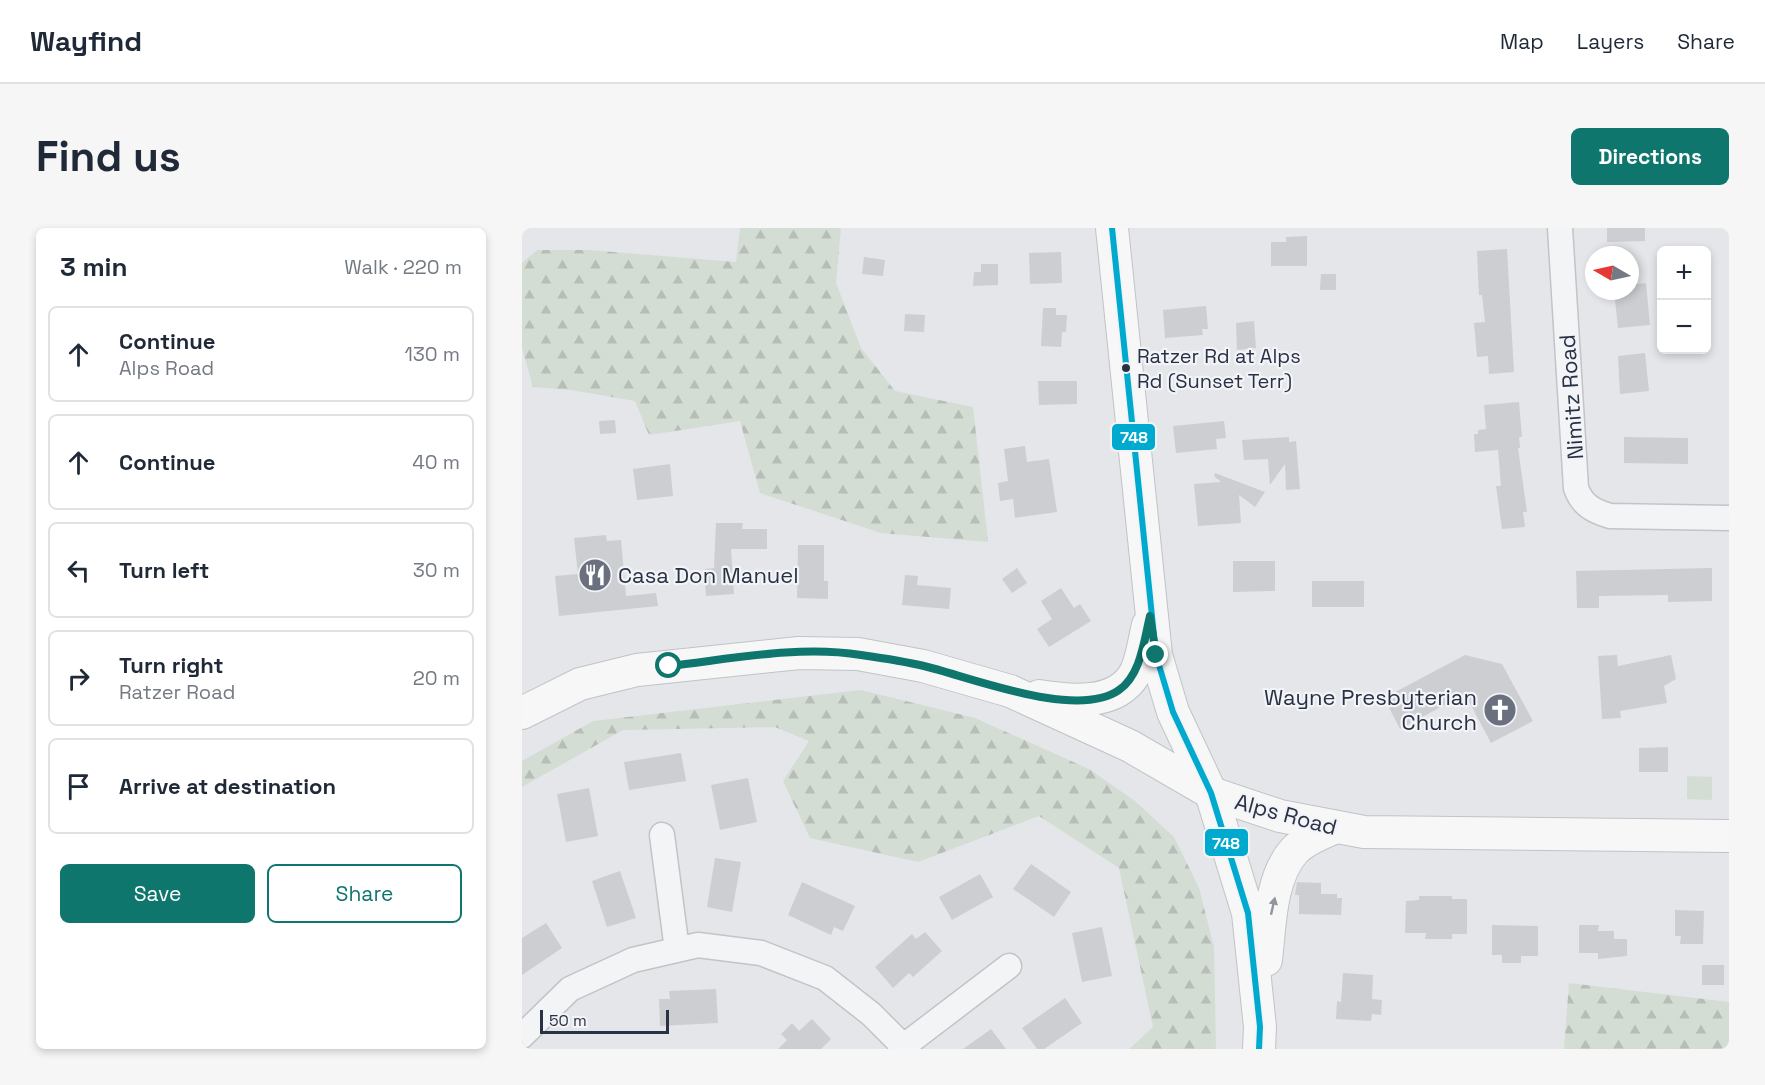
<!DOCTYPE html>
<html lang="en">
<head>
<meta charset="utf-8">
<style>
	body { margin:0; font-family:"Space Grotesk",sans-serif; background:#f6f6f7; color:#1f2937 }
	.controls { position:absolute; right:18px; top:18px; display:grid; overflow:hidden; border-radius:9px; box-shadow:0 3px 9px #0003 }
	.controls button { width:54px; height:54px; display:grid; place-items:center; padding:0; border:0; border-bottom:2px solid #e0e1e3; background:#fff; color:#1f2937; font:30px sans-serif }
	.compass { position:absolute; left:1063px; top:18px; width:54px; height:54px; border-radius:50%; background:#fff; box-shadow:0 3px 9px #0003; rotate:279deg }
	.scale { position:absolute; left:18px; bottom:15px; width:129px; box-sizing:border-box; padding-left:6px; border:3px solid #293145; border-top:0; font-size:16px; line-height:21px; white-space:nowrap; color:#293145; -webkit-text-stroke:4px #f2f4f8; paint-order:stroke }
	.stop { position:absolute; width:18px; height:18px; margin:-14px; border:4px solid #0f766e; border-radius:50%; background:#fff }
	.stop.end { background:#0f766e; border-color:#fff; box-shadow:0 2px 6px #0008 }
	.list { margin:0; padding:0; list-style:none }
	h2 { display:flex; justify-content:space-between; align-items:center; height:78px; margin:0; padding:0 24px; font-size:26px }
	h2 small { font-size:20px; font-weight:400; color:#747a83 }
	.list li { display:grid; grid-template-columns:39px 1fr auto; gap:18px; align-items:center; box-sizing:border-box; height:96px; margin:0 12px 12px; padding:0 12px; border:2px solid #e0e1e3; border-radius:9px }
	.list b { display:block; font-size:22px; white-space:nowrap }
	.list p { margin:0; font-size:20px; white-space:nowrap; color:#747a83 }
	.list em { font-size:20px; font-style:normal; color:#747a83 }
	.actions { display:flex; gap:12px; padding:18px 24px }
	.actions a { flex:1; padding:14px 0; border:2px solid #0f766e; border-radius:9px; text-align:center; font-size:21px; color:#0f766e }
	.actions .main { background:#0f766e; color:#fff }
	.icon { flex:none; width:33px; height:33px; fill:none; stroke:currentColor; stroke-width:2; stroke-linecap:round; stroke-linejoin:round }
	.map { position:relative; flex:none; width:1207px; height:821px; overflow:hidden; border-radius:9px }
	header { display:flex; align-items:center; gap:36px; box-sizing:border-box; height:84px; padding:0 30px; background:#fff; border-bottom:2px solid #e0e1e3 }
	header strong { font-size:28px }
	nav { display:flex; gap:33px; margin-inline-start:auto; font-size:21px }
	.intro { display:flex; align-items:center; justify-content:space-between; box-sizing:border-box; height:144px; padding:0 36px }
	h1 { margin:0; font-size:42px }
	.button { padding:15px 27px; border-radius:9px; background:#0f766e; color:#fff; font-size:21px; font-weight:700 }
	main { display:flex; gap:36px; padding:0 36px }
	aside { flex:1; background:#fff; border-radius:9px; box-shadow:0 3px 9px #0003 }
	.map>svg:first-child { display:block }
	.green { fill:#d4ddd4 }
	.forest { fill:url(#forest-firs) }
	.building { fill:#cdced2 }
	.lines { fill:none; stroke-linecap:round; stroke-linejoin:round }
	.minor-casing { stroke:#c2c4c7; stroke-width:27 }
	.major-casing { stroke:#c0c3c7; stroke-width:34 }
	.minor { stroke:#f3f4f6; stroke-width:24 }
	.major { stroke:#f7f7f7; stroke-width:32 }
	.bus-1-casing { stroke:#f2f4f8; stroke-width:10 }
	.bus-1 { stroke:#00a9ce; stroke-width:6 }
	.oneway { fill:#90949e }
	.route { stroke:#0f766e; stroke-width:8 }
	.bus-dot { fill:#293145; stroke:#f2f4f8; stroke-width:2 }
	.labels { text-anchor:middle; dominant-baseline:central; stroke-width:4.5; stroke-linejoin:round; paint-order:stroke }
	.bus-label { font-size:20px; fill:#293145; stroke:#f2f4f8; text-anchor:start }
	.street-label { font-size:22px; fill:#293145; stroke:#f2f4f8 }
	.poi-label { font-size:22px; fill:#293145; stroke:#f2f4f8; text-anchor:start }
	.line-badge { stroke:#f2f4f8; stroke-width:2 }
	.badge-label { font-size:16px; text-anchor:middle; font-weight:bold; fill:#fff }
</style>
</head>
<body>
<header>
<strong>Wayfind</strong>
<nav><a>Map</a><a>Layers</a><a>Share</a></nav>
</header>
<div class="intro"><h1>Find us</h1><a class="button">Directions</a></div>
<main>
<aside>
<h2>3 min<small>Walk · 220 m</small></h2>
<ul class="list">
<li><svg class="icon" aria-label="ahead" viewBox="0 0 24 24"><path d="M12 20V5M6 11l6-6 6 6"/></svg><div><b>Continue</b><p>Alps Road</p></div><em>130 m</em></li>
<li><svg class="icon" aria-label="ahead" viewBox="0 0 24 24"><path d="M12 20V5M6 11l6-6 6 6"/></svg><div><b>Continue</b></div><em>40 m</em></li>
<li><svg class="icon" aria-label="left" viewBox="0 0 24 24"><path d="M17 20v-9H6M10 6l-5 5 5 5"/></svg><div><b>Turn left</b></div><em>30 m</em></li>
<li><svg class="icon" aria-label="right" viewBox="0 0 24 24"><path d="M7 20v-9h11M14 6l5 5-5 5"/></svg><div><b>Turn right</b><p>Ratzer Road</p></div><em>20 m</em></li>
<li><svg class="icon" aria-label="arrive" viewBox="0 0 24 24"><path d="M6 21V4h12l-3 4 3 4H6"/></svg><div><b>Arrive at destination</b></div></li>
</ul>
<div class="actions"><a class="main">Save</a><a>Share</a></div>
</aside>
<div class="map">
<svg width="1207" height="821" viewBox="0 0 1207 821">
	<defs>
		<pattern id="forest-firs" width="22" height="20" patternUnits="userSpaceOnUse" patternTransform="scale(1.5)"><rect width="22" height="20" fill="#d4ddd4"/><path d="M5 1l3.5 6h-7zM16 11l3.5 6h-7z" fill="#b6beb7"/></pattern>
	</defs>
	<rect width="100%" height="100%" fill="#e4e6e9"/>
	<path class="green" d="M1165,548L1190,549V572L1165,571Z"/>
	<path class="forest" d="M218,0H319L314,55L339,120L373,163L451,179L466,314L359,305L238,265L218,193L127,207L113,173L49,162L11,159L0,120V35L15,22H67L214,34Z
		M339,462L453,490L567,541L613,573L652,609L677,660L692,719L694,821H607L631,799L597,640L517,588L396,634L288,610L261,553L287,513L253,499L101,502L0,559V533L71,493Z
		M1047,755L1207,774V821H1042Z"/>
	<path class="building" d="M1085,0H1123V13L1085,14Z
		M785,8V38H749V14H764V9Z
		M985,21L992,144L967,146L966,128L955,129L952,95L963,94L960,67H957L955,23Z
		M539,24L540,55L508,56L507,25Z
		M342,29L363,32L361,48L340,46Z
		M459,36H476V57L451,58L452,44H459Z
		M799,46H814V62H798Z
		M1124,55L1128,97L1096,100L1092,63H1108V57Z
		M684,78L686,101H680L681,107L643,110L641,82Z
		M521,80H534V87H545L544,104H540L539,119L519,118Z
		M383,86L403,87L402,104L382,103Z
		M732,93L734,120L715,122L714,95Z
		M1123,125L1127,163L1098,166L1096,128Z
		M516,153H555V176L517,177Z
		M997,174L1000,209H997L998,220H996L1005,284H1001L1003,299L980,301L974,258H979L976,222L953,224L952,206H956V202L964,201L962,177Z
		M93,192L94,205L78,206L77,193Z
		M702,193L704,210L694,211L695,221L654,225L651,198Z
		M767,209V214L774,213L778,261L764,262L763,236L748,257L746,231L722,232L720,212Z
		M1102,209L1166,210V236L1102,235Z
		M503,218L505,234L527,231L535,284L493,290L491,271L478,273L476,255L486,253L482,221Z
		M148,236L151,268L115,272L111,241Z
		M693,245L743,264L733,279L717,267L719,295L676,298L672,256L699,254L692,248Z
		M194,295H221L220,301H245V321H209L212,366L184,368L182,341L192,340Z
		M84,307L85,313L99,312L104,368L134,365L136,378L37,388L33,348L56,346L52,310Z
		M276,317H302V353H306V371L275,370Z
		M711,333H753V363L711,364Z
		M495,340L505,355L490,365L480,351Z
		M1190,340V373L1146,374V367L1077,368V380H1055L1054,343Z
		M383,347L396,348L395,357L429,360L427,381L380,377Z
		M790,353H842V379H790Z
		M539,360L552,380L558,376L569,393L527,419L515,401L530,391L519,373Z
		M943,427L980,436L1011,493L969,515L943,466L878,501L862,470Z
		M1095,427L1096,438L1149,427L1154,451L1142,458L1145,475L1098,483L1099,490L1080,491L1076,428Z
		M1146,519V544H1117V520Z
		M159,525L164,553L107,562L102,534Z
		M226,550L235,594L198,602L189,557Z
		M67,560L76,608L44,614L35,566Z
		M193,630L219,634L210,684L185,679Z
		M509,636L549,664L532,689L491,661Z
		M98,643L114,690L85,699L70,653Z
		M458,646L471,669L430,692L417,669Z
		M280,654L333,678L321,703L312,699L309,707L266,687Z
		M775,654L799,655V666H815V670H820L819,687L777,686V667H773Z
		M897,668H930V671H945V706H930V711H903L904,705H883L884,673L897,672Z
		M1153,682L1182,683L1181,716H1158L1159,708H1153Z
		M24,695L40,720L0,747V710Z
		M970,697L1016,698V728H999V735H980V727H970Z
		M1057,697H1077L1076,703H1092V711H1105V728L1076,731V725H1057Z
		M580,699L590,748L560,754L550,705Z
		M403,704L420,723L391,749L387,745L371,760L353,739L390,706L394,711Z
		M1180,737H1202V757H1180Z
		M821,745L851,747L850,771L860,772L859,787L850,786L849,793L814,791L815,773L819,774Z
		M194,761L196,795L138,798L137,771H148L147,763Z
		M543,770L560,795L522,821H515L500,800Z
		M290,791L309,811L299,821H256L265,812L259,806L270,795L277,803Z
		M469,801L484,821H441Z"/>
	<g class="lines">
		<defs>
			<path id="minor" d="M1038,0L1054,260C1060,277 1071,283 1088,288L1207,290
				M140,607L155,722
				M0,808L48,761L111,732L176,717L239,725L303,750L349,786L381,818
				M378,821L487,738"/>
			<path id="major" d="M590,0L634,427L651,484L689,565L726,685L738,799L737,821
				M517,468C548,473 593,478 612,447C620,434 622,412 626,397
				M0,485L58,456L115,442L277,425L336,426L401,438L488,463L608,518L689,565L758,588L842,604L1207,608
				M744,732C748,698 748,650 772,623C782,612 798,606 812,600"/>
		</defs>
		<use href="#minor" class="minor-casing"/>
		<use href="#major" class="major-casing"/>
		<use href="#minor" class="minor"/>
		<use href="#major" class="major"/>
		<defs>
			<path id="bus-1" d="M590,0L634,427L651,484L689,565L726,685L738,799L737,821"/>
		</defs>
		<use href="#bus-1" class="bus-1-casing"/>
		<use href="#bus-1" class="bus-1"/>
	</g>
	<defs><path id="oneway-solid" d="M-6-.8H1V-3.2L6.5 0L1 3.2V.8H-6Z" transform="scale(1.5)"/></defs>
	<use class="oneway" href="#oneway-solid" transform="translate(751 678) rotate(-77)"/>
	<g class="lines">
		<path class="route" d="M147,438C209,431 277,417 339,427C360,430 381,433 402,438C448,449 555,492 597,462C619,447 622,412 628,388L634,427"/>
	</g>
	<defs>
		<symbol id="restaurant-disc" viewBox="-11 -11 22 22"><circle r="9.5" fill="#6a707e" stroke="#f2f4f8"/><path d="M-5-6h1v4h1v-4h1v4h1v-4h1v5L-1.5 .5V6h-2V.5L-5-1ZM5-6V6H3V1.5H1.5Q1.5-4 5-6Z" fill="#fff"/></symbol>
		<symbol id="church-disc" viewBox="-11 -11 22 22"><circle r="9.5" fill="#6a707e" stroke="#f2f4f8"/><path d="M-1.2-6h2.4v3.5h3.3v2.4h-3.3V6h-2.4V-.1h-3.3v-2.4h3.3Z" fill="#fff"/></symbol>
	</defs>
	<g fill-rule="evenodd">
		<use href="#restaurant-disc" x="54" y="328" width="38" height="38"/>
		<use href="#church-disc" x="959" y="463" width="38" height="38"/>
	</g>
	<circle class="bus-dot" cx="604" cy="140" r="5"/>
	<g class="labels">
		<g class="bus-label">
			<text x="615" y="128">Ratzer Rd at Alps<tspan x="615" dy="25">Rd (Sunset Terr)</tspan></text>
		</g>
		<g class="street-label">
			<text transform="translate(1049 169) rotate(-94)">Nimitz Road</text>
			<text transform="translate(764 586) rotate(15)">Alps Road</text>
		</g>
		<g class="poi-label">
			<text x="96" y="347">Casa Don Manuel</text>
			<text x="955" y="469" text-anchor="end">Wayne Presbyterian<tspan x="955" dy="25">Church</tspan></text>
		</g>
	</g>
	<g class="line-badge">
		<rect x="589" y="195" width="45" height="28" rx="6" fill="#00a9ce"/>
		<rect x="682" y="600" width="45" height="29" rx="6" fill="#00a9ce"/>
	</g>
	<g class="badge-label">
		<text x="612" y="215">748</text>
		<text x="704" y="621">748</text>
	</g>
</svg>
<div class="controls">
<button>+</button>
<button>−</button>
</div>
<svg class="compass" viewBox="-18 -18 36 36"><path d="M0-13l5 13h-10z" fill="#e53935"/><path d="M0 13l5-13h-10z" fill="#747a83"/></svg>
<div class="scale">50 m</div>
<div class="stop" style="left:147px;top:438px"></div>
<div class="stop end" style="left:634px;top:427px"></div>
</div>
</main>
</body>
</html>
